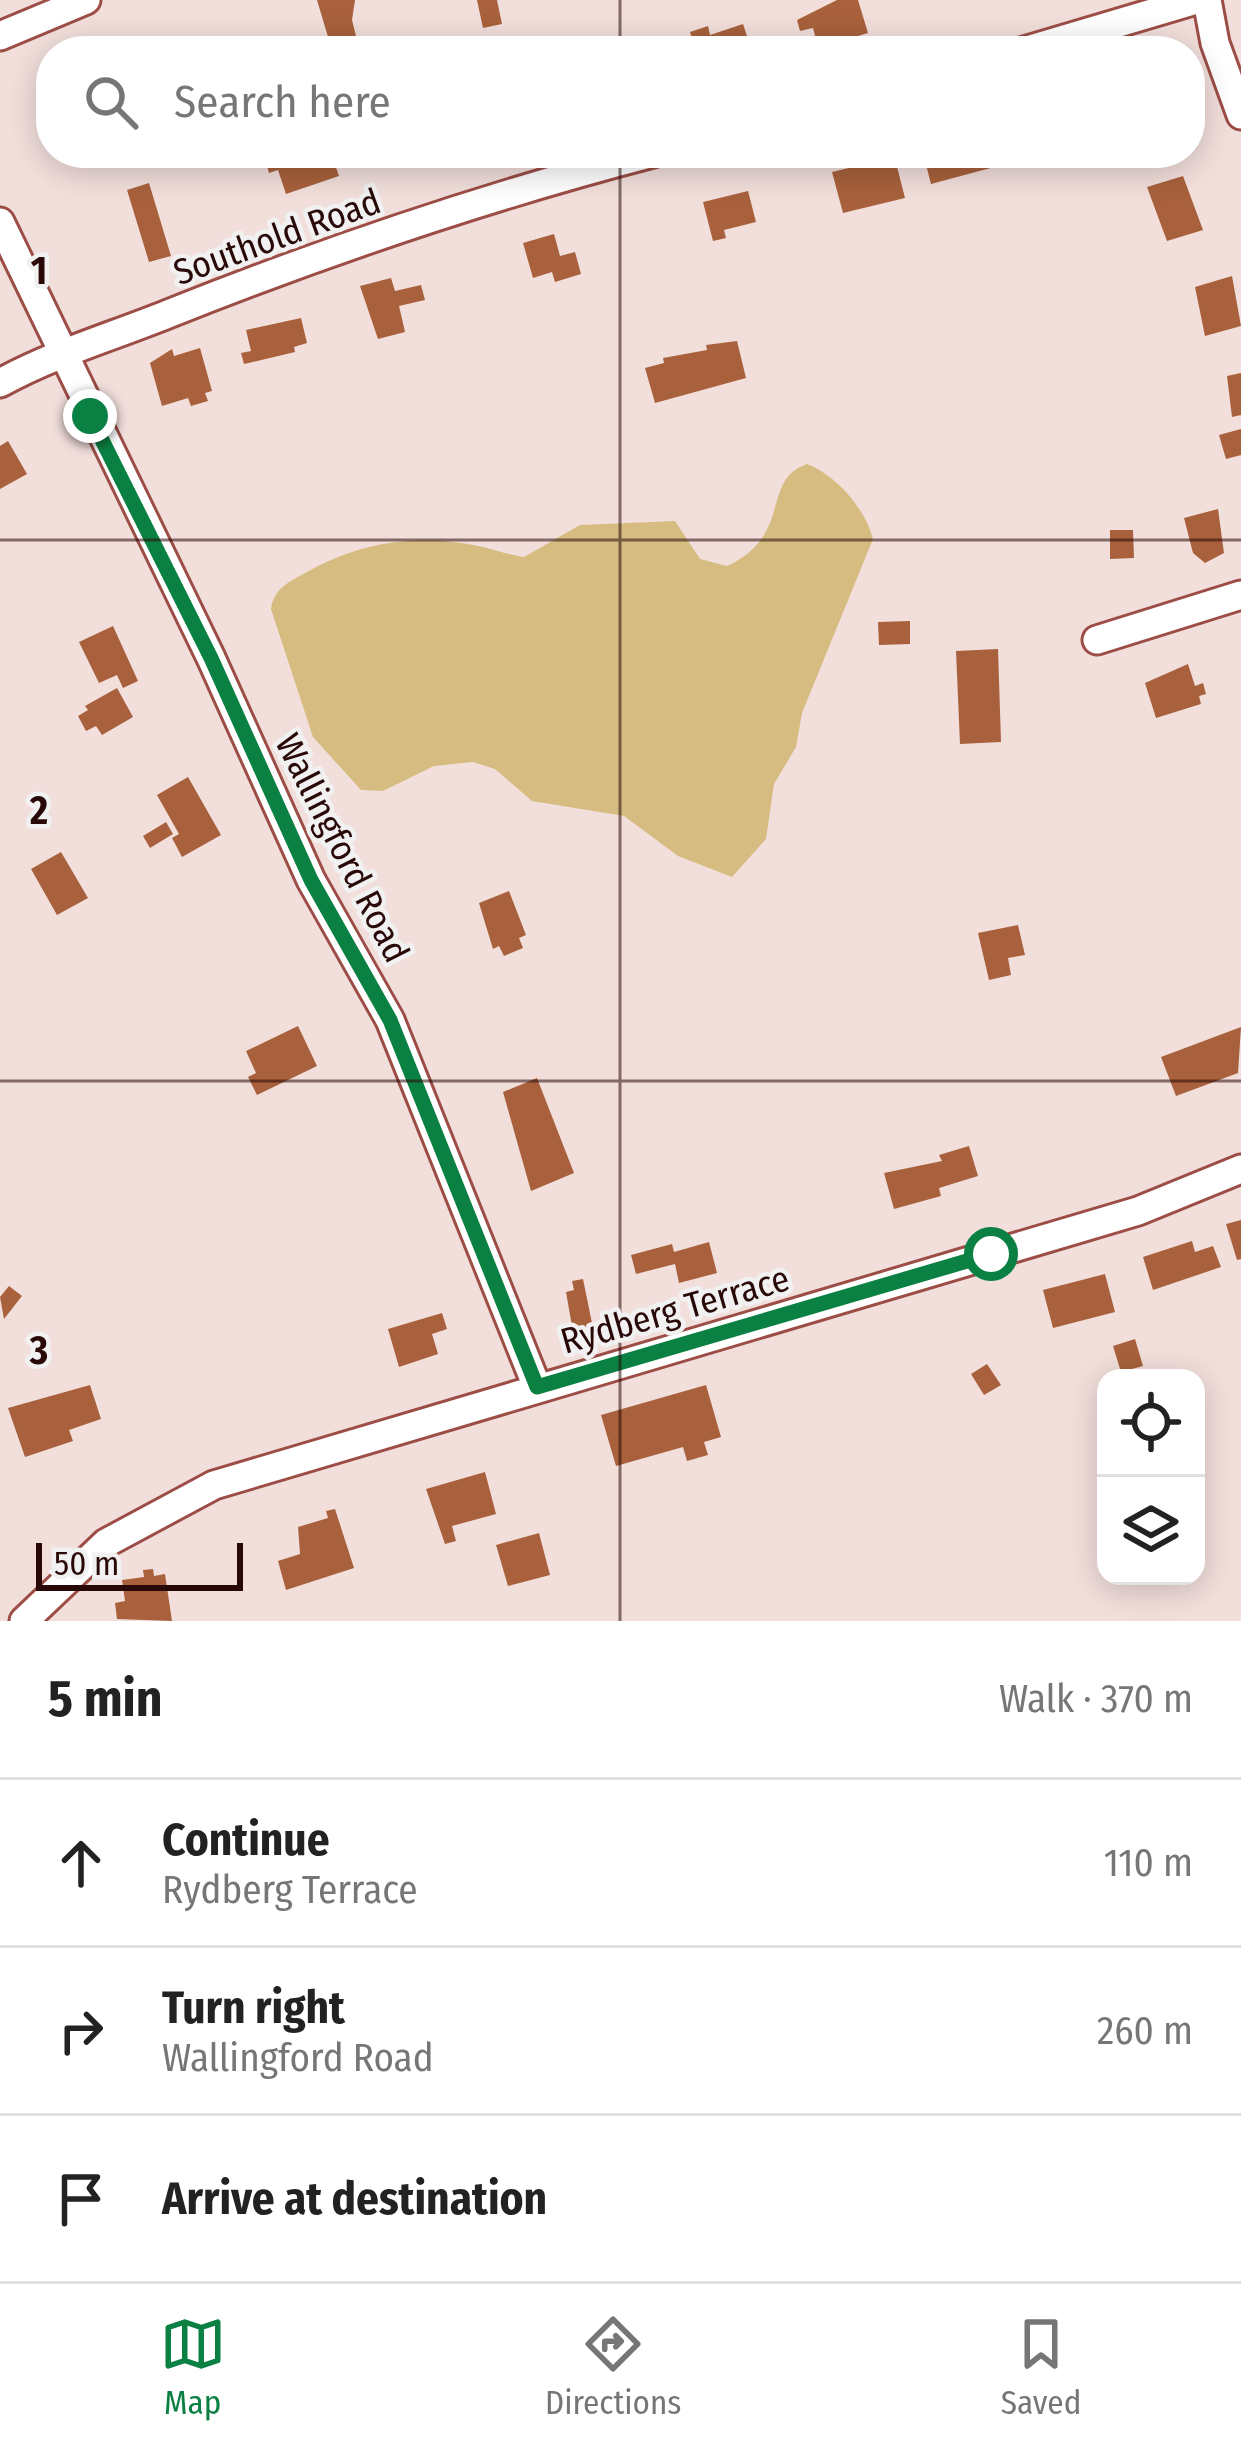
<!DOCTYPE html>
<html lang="en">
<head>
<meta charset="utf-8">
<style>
	body { margin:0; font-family:"Fira Sans Condensed",sans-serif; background:#f6f6f6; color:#222 }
	.controls { position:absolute; right:36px; bottom:36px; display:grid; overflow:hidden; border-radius:24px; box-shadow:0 6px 30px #0003 }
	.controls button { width:108px; height:108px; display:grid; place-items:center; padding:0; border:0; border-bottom:3px solid #e0e0e0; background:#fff; color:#222; font:60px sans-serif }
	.scale { position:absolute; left:36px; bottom:30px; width:207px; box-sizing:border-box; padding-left:12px; border:6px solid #280907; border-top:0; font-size:33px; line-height:42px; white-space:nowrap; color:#280907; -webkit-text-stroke:9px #f1f1f1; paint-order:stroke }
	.stop { position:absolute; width:36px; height:36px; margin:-27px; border:9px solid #0b8043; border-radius:50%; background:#fff }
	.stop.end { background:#0b8043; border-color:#fff; box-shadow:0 3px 12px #0008 }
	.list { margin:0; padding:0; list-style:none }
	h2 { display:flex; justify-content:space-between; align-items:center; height:156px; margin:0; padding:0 48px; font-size:51px }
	h2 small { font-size:39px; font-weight:400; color:#767676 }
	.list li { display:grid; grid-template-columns:78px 1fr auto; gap:36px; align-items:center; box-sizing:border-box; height:168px; padding:0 48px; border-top:3px solid #e0e0e0 }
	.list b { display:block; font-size:45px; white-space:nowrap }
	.list p { margin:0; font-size:39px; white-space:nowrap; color:#767676 }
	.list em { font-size:39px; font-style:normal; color:#767676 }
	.icon { flex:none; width:66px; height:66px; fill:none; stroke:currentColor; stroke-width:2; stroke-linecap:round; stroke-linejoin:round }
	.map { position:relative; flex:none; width:1241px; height:1621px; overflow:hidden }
	.search { position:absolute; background:#fff; box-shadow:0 6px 30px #0003; left:36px; right:36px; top:36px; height:132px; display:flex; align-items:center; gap:30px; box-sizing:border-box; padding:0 42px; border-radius:48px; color:#767676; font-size:45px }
	.sheet { height:660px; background:#fff }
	nav { display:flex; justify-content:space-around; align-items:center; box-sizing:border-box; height:168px; border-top:3px solid #e0e0e0; background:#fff; font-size:33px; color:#767676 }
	nav a { display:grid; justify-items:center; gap:6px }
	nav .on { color:#0b8043 }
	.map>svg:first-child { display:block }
	.green { fill:#d6bc80 }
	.building { fill:#a8613c }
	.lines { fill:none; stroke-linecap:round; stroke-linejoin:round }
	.minor-casing { stroke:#9c4d46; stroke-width:33 }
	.minor { stroke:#fff; stroke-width:27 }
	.route { stroke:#0b8043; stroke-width:15 }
	.grid { fill:none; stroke:#280907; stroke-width:3; stroke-opacity:0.55 }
	.labels { text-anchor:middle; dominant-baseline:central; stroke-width:9; stroke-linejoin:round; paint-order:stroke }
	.street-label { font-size:36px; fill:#280907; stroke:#f1f1f1 }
	.grid-label { font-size:39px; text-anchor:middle; font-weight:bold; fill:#280907; stroke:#f1f1f1; stroke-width:9; stroke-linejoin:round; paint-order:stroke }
</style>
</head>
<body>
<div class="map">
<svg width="1241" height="1621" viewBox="0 0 1241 1621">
	<rect width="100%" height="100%" fill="#f2dfdc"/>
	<path class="green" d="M807,464C836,475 865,508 873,539L802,713L796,747L774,784L766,839L732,877L678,856L624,816L532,801L495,769L473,762L434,766L383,791L361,790L313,737L271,609C274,588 289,582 307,572C360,542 418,533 478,546C494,549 508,555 524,557L580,525L675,521L700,559L727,566C794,535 760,480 807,464Z"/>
	<path class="building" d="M317,0H355L352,20L357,40L331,47Z
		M477,0H497L502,24L483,28Z
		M837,0H858L868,33L818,48L813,28L800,31L797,20Z
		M743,24L752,51H696L690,32L708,26L710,35Z
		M281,153H331L339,176L286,194L278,170L269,173L265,159Z
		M923,153H994L998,166L931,184Z
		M894,155L905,198L843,213L832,172L857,166L855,160L862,158L864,163Z
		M1183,176L1203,230L1167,241L1147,187Z
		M149,183L171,256L149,262L127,190Z
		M748,191L756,222L724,230L726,238L713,241L703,202Z
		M554,234L560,256L575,252L581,274L555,282L552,272L533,278L523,243Z
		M1232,276L1241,326L1205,336L1195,287Z
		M391,278L395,291L421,285L425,300L399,306L405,332L378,339L360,286Z
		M301,318L307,343L294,347L295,352L244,364L241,353L251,351L246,330Z
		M737,341L746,378L655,403L645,368L664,363L663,358L707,350L706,345Z
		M200,348L212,391L205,393L208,401L191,406L188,398L162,406L150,363L172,349L174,356Z
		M1241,373V415L1232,417L1227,376Z
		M1241,429V455L1226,459L1219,435Z
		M8,441L27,474L0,489V446Z
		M1218,509L1224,553L1205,563L1193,553L1184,518Z
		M1110,530H1133L1134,558L1110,559Z
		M910,621V644L879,645L878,622Z
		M113,626L138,681L123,688L117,675L99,683L79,642Z
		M998,649L1001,742L960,744L956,651Z
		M1188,664L1195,686L1203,683L1206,694L1199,696L1201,704L1156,718L1145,683Z
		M117,688L133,717L102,735L96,726L86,731L78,716L88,710L85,706Z
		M188,777L221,835L182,857L172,838L179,834L157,795Z
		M166,822L173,834L150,848L143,836Z
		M61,852L88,898L57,915L31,869Z
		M509,891L526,935L519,938L523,948L504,956L499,946L493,949L479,903Z
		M1018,925L1025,955L1008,958L1011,975L989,980L978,933Z
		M298,1026L317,1066L257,1095L248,1077L256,1073L246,1051Z
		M1241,1027L1238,1073L1176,1096L1161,1057Z
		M537,1078L574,1173L531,1191L503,1092Z
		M969,1146L978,1176L939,1188L941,1196L894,1209L884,1173L942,1161L939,1155Z
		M1241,1220V1259L1237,1260L1226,1224Z
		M1192,1241L1195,1252L1213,1246L1221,1267L1153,1290L1143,1257Z
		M709,1242L717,1273L679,1283L675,1264L636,1274L631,1255L672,1244L674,1252Z
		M1105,1274L1115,1312L1053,1328L1043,1290Z
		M583,1279L593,1328L573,1332L566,1292L574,1290L572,1281Z
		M9,1286L22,1296L4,1319L0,1297Z
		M442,1313L447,1329L432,1334L438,1354L399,1367L388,1329Z
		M1135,1339L1143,1366L1121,1372L1113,1346Z
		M987,1364L1001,1385L984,1395L971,1374Z
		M90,1385L101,1419L69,1430L73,1441L25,1457L8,1408Z
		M706,1385L721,1437L704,1442L708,1455L687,1461L683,1447L616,1466L601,1415Z
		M485,1472L496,1514L452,1526L456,1541L445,1544L426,1489Z
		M335,1509L354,1568L286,1590L278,1561L300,1554L298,1527L328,1518L326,1511Z
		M539,1533L550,1575L508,1586L496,1545Z
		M153,1569L154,1576L165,1574L172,1621L117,1619L115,1603L125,1601L122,1580L144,1577L143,1570Z"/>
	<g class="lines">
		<defs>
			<path id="minor" d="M1207,0L1215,43L1241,115
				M0,36L86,0
				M1024,51L1196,0
				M0,222L211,658L311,880L390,1020L537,1387
				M0,383C55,353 111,337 168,314C326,251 488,196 653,153
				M1097,640L1241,595
				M24,1621L106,1543L214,1485L1138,1211L1241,1169"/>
		</defs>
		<use href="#minor" class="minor-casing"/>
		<use href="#minor" class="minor"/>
	</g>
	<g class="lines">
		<path class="route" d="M90,416L211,658L311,880L390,1020L537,1387L991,1254"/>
	</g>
	<path class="grid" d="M620,0V51M620,153V1621M0,540H1241M0,1081H1241"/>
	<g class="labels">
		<g class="street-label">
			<text transform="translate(277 237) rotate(-20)">Southold Road</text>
			<text transform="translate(342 848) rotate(63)">Wallingford Road</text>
			<text transform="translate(675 1310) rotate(-16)">Rydberg Terrace</text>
		</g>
	</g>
	<g class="grid-label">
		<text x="39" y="284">1</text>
		<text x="39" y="824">2</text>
		<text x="39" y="1364">3</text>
	</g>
</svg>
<div class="controls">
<button><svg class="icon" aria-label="locate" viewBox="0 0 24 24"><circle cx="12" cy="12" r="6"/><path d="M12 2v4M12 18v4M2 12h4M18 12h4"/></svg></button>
<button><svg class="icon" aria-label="layers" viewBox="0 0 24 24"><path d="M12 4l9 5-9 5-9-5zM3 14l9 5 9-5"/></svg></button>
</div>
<div class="scale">50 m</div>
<div class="stop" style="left:991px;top:1254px"></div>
<div class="stop end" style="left:90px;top:416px"></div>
<div class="search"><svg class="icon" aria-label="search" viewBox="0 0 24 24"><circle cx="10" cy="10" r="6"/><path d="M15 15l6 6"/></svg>Search here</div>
</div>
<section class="sheet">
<h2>5 min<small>Walk · 370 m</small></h2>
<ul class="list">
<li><svg class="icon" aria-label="ahead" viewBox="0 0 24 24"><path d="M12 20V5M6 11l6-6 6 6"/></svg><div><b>Continue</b><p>Rydberg Terrace</p></div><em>110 m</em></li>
<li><svg class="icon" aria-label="right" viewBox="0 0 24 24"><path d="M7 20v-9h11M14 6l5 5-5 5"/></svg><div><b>Turn right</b><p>Wallingford Road</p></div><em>260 m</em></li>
<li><svg class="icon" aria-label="arrive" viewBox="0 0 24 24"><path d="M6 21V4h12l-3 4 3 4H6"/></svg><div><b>Arrive at destination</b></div></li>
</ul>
</section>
<nav>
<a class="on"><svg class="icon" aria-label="map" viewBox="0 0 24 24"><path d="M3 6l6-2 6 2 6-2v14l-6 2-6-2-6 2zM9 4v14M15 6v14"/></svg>Map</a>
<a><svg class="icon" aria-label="directions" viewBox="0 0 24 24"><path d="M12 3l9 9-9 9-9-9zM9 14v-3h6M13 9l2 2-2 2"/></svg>Directions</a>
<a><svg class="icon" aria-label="saved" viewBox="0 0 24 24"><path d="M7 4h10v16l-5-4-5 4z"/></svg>Saved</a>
</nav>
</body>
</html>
